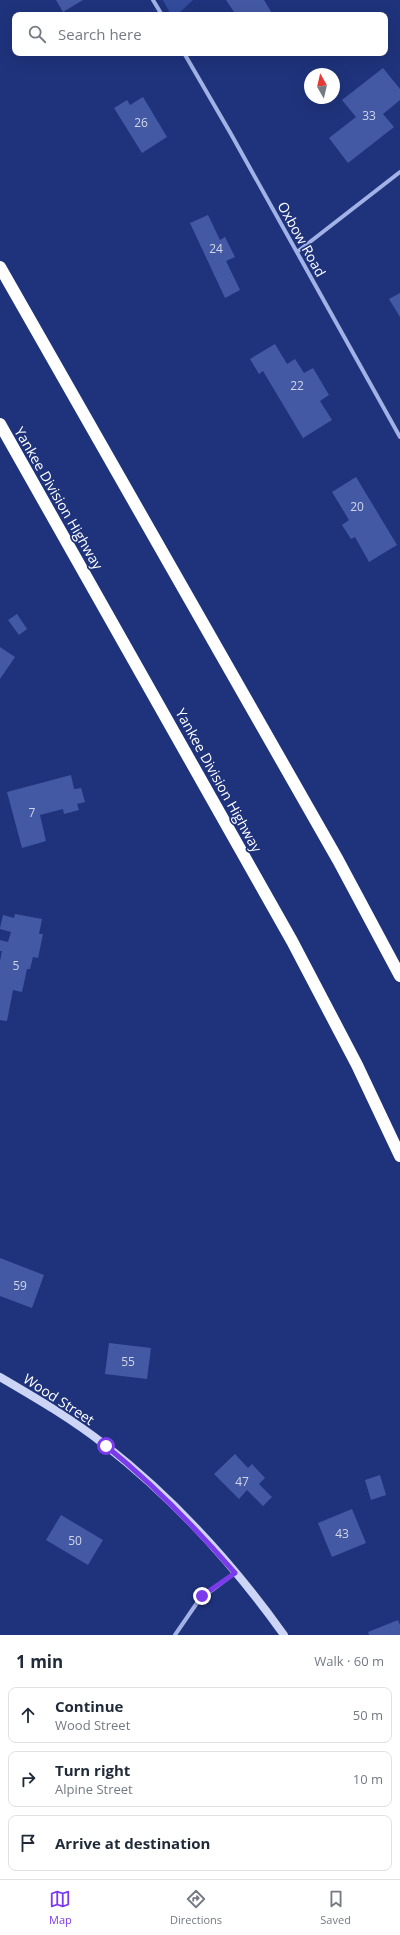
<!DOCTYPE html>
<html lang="en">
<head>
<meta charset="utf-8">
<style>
	body { margin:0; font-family:"Open Sans",sans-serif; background:#f2f2f3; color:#1f2937 }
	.compass { position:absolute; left:304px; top:68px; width:36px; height:36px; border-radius:50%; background:#fff; box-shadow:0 4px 16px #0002; rotate:352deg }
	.stop { position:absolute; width:12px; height:12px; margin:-9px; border:3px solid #7c3aed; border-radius:50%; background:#fff }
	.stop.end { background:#7c3aed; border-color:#fff; box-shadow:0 1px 4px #0008 }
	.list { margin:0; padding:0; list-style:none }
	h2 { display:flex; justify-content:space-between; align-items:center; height:52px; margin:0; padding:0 16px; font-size:17px }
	h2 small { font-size:13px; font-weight:400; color:#747a83 }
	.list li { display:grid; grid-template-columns:26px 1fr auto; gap:12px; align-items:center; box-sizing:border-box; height:56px; margin:0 8px 8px; padding:0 8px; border:1px solid #e0e1e3; border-radius:8px }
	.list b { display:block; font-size:15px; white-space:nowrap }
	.list p { margin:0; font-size:13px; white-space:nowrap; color:#747a83 }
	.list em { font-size:13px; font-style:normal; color:#747a83 }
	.icon { flex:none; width:22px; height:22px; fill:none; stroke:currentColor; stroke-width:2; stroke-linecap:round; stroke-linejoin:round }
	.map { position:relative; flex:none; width:400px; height:1635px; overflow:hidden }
	.search { position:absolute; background:#fff; box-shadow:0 4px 16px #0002; left:12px; right:12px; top:12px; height:44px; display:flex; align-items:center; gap:10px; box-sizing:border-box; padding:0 14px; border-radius:8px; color:#747a83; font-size:15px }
	.sheet { height:244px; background:#fff }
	nav { display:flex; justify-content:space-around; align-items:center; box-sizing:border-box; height:56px; border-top:1px solid #e0e1e3; background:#fff; font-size:11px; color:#747a83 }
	nav a { display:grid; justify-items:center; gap:2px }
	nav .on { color:#7c3aed }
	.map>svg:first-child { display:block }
	.green { fill:#324b9b }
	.building { fill:#4459a4 }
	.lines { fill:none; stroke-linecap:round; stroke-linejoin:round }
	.street { stroke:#a2b2e7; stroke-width:4 }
	.secondary { stroke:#ccd5f5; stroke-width:8 }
	.highway { stroke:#fff; stroke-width:12 }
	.route { stroke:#7c3aed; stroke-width:5 }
	.labels { text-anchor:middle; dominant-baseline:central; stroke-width:3.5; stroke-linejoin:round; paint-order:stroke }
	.number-label { font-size:12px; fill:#d0d6e8 }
	.street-label { font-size:14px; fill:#fff; stroke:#1f337c }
</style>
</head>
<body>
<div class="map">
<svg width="400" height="1635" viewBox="0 0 400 1635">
	<rect width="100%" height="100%" fill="#1f337c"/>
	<path class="green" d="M163,0H193L177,15H171Z"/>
	<path class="building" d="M56,0H83L63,12Z
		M226,0H264L273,15H236Z
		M383,68L400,89V100L383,114L394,127L348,163L329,138L356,117L342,100Z
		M143,97L167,137L142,153L114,108L127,100L130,105Z
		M208,215L220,240L225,237L235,257L226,261L240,290L225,298L190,223Z
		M400,293V317L389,299Z
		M275,344L287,364L295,359L304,373L313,368L329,395L320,401L332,420L303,438L263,371L259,374L250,359Z
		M356,477L397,545L369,562L355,537L351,539L342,525L349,520L332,492Z
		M17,614L27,629L19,635L8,620Z
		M0,647L15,657L0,679Z
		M71,775L74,789L81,788L85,802L77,804L79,810L64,814L63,809L40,815L46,841L22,848L7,792Z
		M15,914L42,919L39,934H43L38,958L33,957L30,969H27L22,992L13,990L7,1021L0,1020V961L2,951H0V940L8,942L11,932L0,929V928L3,915L14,918Z
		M0,1258L44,1275L32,1308L0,1296Z
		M109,1343L151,1348L147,1379L105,1374Z
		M235,1454L248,1468L252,1464L265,1478L259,1484L272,1497L263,1506L247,1490L239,1499L214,1474Z
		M380,1475L386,1495L371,1500L365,1480Z
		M352,1509L366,1543L332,1557L318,1523Z
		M61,1515L103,1540L88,1565L46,1540Z
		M398,1620L400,1625V1635H369L368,1632Z"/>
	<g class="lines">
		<path class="street" d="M153,0L162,15
			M184,53L231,134L400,437
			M297,252L400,172
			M175,1635L199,1600L235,1573"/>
		<path class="secondary" d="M0,1377C36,1398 72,1419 105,1445C173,1498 234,1565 284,1635"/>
		<path class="highway" d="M0,267L338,860L400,976
			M0,424L292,941L357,1065L400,1156"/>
	</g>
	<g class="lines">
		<path class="route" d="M106,1446C153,1484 195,1527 235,1573L202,1596"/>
	</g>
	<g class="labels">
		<g class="number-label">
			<text x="369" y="115">33</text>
			<text x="141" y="122">26</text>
			<text x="216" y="248">24</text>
			<text x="297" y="385">22</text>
			<text x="357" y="506">20</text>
			<text x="32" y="812">7</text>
			<text x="16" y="965">5</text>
			<text x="20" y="1285">59</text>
			<text x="128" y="1361">55</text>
			<text x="242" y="1481">47</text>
			<text x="342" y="1533">43</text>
			<text x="75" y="1540">50</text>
		</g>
		<g class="street-label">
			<text transform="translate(302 239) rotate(61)">Oxbow Road</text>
			<text transform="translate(59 498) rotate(60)">Yankee Division Highway</text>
			<text transform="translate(219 780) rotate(61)">Yankee Division Highway</text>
			<text transform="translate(59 1399) rotate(33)">Wood Street</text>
		</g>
	</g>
</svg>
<svg class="compass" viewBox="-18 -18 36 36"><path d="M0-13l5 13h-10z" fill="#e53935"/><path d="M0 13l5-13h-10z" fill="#747a83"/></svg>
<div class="stop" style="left:106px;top:1446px"></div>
<div class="stop end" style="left:202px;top:1596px"></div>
<div class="search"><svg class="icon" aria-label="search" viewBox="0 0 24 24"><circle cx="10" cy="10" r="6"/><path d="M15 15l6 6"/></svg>Search here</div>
</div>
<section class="sheet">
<h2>1 min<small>Walk · 60 m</small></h2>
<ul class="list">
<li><svg class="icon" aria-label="ahead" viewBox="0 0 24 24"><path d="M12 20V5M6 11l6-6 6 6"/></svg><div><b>Continue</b><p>Wood Street</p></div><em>50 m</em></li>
<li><svg class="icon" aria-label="right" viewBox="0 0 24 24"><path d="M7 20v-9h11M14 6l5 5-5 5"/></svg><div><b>Turn right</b><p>Alpine Street</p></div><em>10 m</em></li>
<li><svg class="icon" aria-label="arrive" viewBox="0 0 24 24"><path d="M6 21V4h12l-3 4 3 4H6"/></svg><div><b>Arrive at destination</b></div></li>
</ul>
</section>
<nav>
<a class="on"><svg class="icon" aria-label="map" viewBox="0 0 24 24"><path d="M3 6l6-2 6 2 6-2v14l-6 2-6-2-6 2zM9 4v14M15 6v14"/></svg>Map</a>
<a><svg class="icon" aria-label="directions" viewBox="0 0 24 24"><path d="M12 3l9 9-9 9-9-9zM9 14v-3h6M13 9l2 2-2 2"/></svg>Directions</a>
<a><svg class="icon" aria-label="saved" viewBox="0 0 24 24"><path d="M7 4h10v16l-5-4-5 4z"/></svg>Saved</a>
</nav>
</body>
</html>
